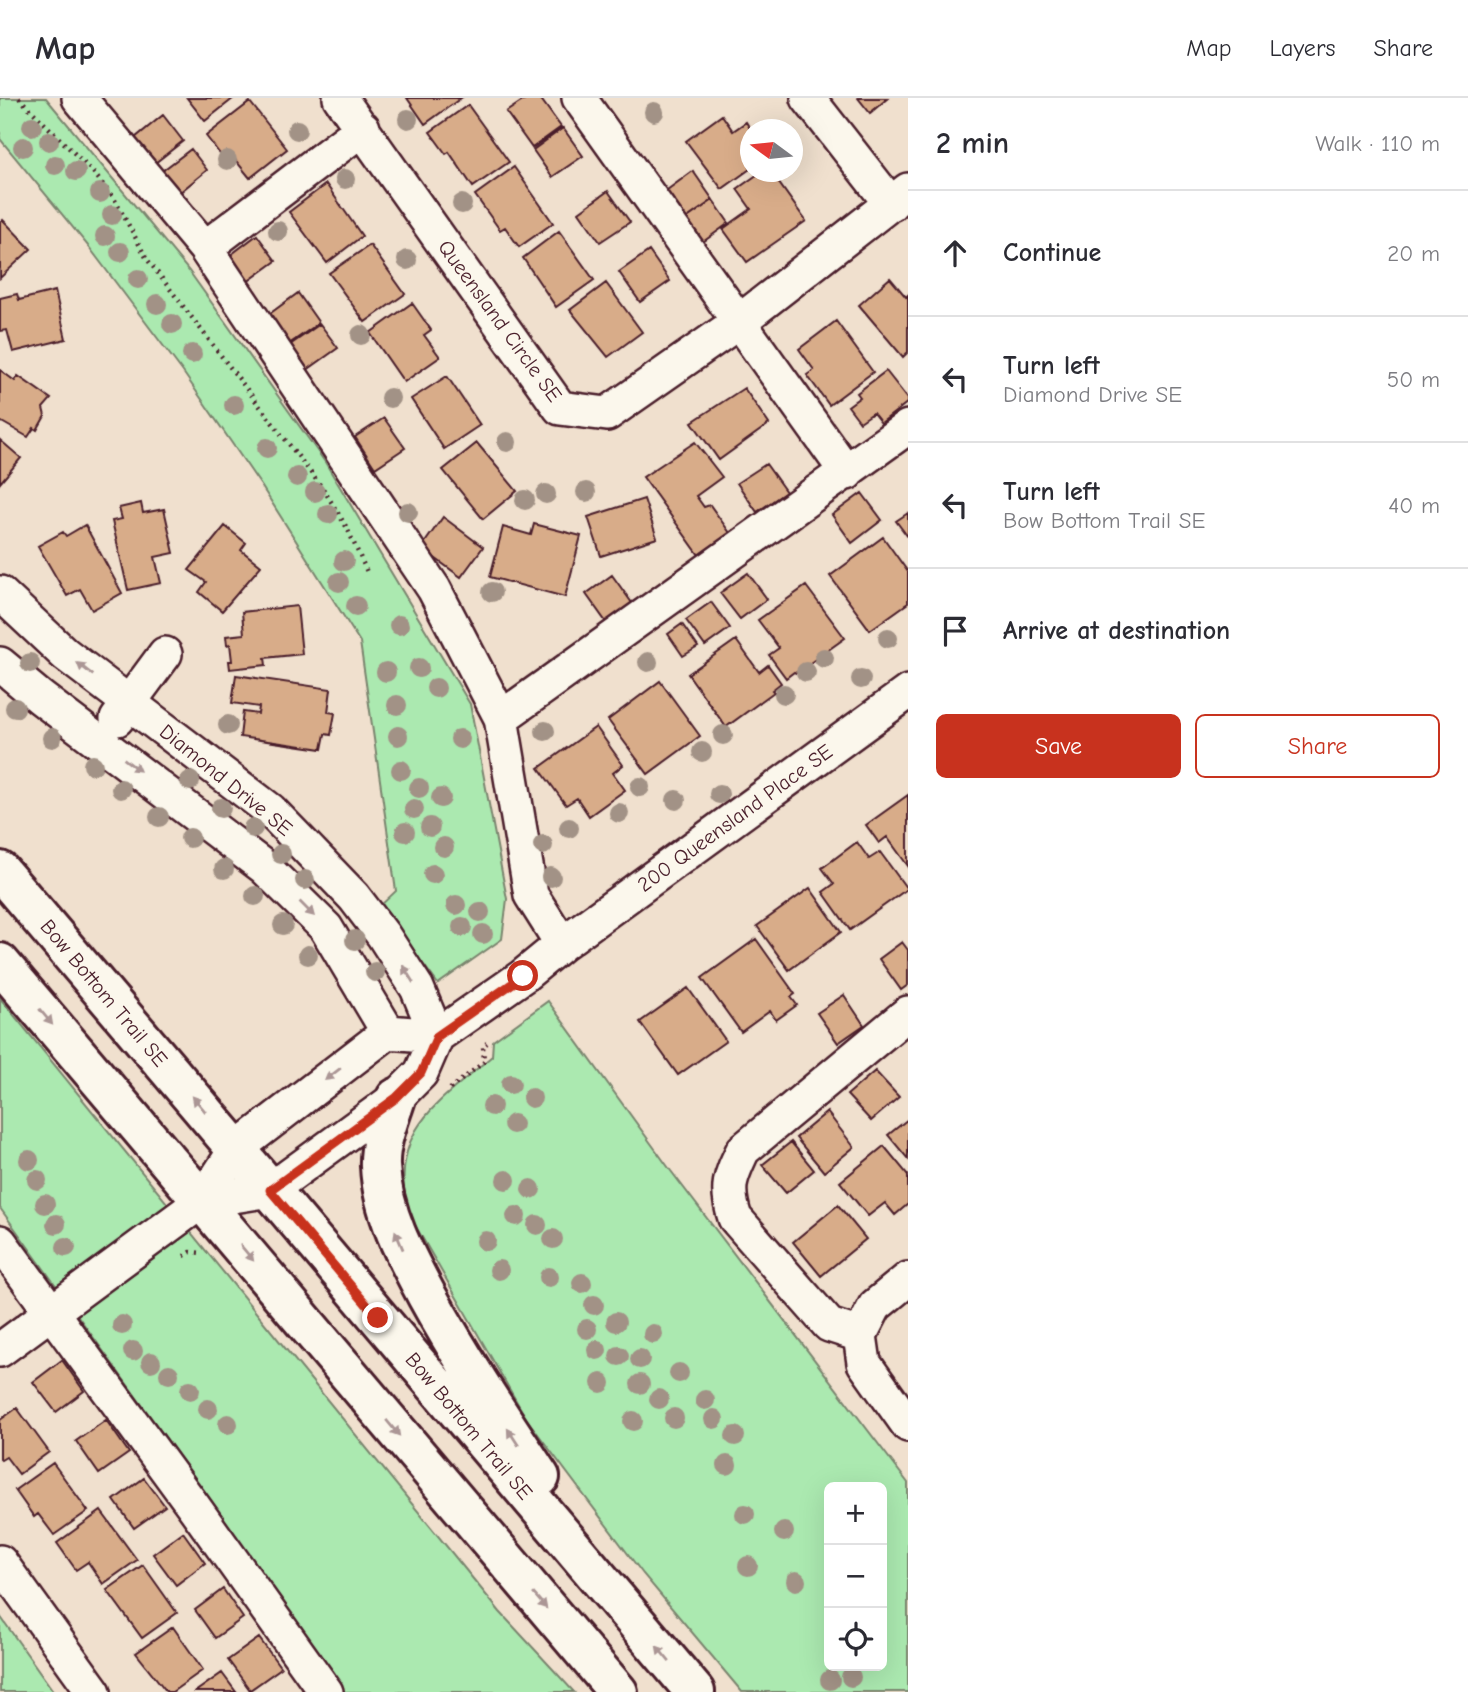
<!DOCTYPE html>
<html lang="en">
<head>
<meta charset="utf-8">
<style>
	body { margin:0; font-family:"Comic Neue",sans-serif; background:#f7f7f7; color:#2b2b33 }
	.controls { position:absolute; right:21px; bottom:21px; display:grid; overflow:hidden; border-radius:10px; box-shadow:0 7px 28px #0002 }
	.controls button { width:63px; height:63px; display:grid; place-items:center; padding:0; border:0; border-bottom:2px solid #e1e1e2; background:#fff; color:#2b2b33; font:35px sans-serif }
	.compass { position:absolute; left:740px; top:21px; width:63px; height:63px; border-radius:50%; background:#fff; box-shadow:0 7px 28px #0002; rotate:285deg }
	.stop { position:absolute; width:21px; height:21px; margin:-16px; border:5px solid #c8321e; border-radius:50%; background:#fff }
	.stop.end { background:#c8321e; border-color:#fff; box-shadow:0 2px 7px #0008 }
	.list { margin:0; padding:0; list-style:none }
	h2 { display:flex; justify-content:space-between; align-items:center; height:91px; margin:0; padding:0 28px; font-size:30px }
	h2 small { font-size:23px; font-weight:400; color:#7c7c81 }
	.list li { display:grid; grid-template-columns:46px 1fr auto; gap:21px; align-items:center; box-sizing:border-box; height:126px; padding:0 28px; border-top:2px solid #e1e1e2 }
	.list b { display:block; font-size:26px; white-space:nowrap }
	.list p { margin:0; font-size:23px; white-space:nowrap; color:#7c7c81 }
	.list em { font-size:23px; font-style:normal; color:#7c7c81 }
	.actions { display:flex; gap:14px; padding:21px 28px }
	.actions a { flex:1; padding:16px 0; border:2px solid #c8321e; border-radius:10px; text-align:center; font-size:24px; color:#c8321e }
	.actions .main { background:#c8321e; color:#fff }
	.icon { flex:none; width:38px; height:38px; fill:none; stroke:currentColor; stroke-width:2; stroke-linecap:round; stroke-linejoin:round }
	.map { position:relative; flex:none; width:908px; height:1594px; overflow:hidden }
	header { display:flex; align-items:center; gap:42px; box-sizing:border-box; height:98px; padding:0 35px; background:#fff; border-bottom:2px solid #e1e1e2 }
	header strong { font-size:33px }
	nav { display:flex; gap:38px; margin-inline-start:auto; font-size:24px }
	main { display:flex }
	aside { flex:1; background:#fff }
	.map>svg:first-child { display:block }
	.green { fill:#abe9b0; stroke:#7a846e; stroke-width:2; fill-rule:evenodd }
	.building { fill:#d8ac89; stroke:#4a1f2b; stroke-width:2 }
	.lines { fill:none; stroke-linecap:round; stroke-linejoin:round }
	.minor-casing { stroke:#4a1f2b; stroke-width:38 }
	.major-casing { stroke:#4a1f2b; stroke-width:44 }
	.highway-casing { stroke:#4a1f2b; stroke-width:44 }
	.path { stroke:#4a1f2b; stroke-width:4.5; stroke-dasharray:2 5; stroke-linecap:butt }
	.minor { stroke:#fbf7ec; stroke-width:33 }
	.major { stroke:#fbf7ec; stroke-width:38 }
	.highway { stroke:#fbf7ec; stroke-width:38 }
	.tree { fill:#a29286 }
	.oneway { fill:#ab9695 }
	.route { stroke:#c8321e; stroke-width:9 }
	.labels { text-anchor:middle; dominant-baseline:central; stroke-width:6; stroke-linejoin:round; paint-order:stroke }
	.street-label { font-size:21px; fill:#4a1f2b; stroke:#fbf7ec }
</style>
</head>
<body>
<header>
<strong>Map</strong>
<nav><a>Map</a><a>Layers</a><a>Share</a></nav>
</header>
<main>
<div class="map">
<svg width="908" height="1594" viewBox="0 0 908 1594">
	<rect width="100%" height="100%" fill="#f0e0ce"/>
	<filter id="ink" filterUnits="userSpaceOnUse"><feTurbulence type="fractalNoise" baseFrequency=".0143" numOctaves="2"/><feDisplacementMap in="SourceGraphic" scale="14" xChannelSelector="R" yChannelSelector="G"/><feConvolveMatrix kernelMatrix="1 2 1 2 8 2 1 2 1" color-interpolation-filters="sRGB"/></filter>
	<g filter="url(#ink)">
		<path class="green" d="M0,0H46L189,173L325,364L470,606L507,801L502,841L438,886L380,808L396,793L360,544L262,389L183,274L89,149L0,41Z
			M0,900L500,1514L574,1594H342L225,1422L0,1110Z
			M548,903L671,1073L908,1385V1594H742L643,1476L526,1320L408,1115C388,1032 436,1007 492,958L493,943ZM829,1389H882V1568H829Z
			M0,1518L54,1594H0Z"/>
		<path class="building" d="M187,0H234L205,23Z
			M407,0H461L425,26Z
			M527,0H540L561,29L532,50L506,14Z
			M858,0H888L870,15Z
			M250,4L287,51L250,80L233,59L226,64L206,38Z
			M468,7L509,64L473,89L449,54L446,56L430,34Z
			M163,17L183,43L155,65L135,40Z
			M722,17L733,33L746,24L751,32L750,71L722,91L686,43Z
			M563,30L583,58L552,79L533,52Z
			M191,51L207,72L179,95L162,73Z
			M514,69L553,125L519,149L505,129L500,132L475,97Z
			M693,73L713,102L683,123L663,95Z
			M761,74H771L806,123L747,164L723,131L751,111L737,91Z
			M326,86L362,138L327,165L289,114Z
			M608,93L630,124L600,144L579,114Z
			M713,102L729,125L700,146L683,123Z
			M3,122L31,151L0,180V125Z
			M559,133L594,182L556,209L523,160Z
			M257,137L276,163L247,184L228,159Z
			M370,147L405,196L365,224L329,175Z
			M649,153L670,183L640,204L619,174Z
			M890,180L906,199L908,197V254L903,259L859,207Z
			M606,185L642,234L608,259L570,212Z
			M55,193L66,241L13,254L7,232L0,233V200L17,196L19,202Z
			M298,195L319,225L289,246L268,217Z
			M412,205L431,232L424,237L440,259L404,284L370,235Z
			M836,223L873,274L829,307L807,277L814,272L799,251Z
			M320,226L338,250L307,272L290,247Z
			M0,272L15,283L18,278L51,301L43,310L45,318L37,332L34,330L28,339L0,323Z
			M886,273L908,301V304L881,325L873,315L860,324L848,308L860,299L857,295Z
			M447,278L480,327L444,351L411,301Z
			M744,290L769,326L719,362L692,324Z
			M384,320L405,350L375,370L355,339Z
			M0,342L21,360L0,385Z
			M695,344L722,379L696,398L704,409L710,407L730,435L699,457L643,379Z
			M477,345L517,393L483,421L443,372Z
			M766,366L786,394L757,414L737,385Z
			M862,395L882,422L852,445L832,417Z
			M644,401L657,440L601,458L588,419Z
			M141,405L143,415L164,411L174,455L155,459L161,485L128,492L112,423L122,421L119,410Z
			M908,415V439L896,423Z
			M443,419L483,449L461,479L421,450Z
			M534,426L581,438L565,499L490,479L503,429L531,437Z
			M85,427L122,495L92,512L80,491L67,498L38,448L63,434L66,438Z
			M225,428L246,445L241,452L261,468L222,513L199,494L206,484L189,472Z
			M883,439L908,474V505L870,532L830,478Z
			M748,475L767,501L740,521L720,495Z
			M612,477L632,505L606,524L586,496Z
			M806,488L845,540L796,575L794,574L786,580L769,557L779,550L758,522Z
			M711,504L730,530L705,548L686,522Z
			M297,508L302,556L265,560L266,567L230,571L229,563H232L230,546L227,547L226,538L244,536L242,514Z
			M682,526L698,549L683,558L668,536Z
			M736,542L759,574L768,567L781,585L772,592L774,594L726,629L688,576Z
			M236,577L331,591L328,614L335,615L331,637L325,636L322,651L240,639L243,614L258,616L259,609L232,605Z
			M660,583L700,638L648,676L608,622Z
			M596,629L623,667L613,675L625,692L589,718L577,700L566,707L539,670Z
			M908,697V768L887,739L879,745L866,727Z
			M857,744L869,761L880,754L907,791L850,832L823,794L834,786L822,770Z
			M810,790L841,834L789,872L757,828Z
			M756,841L795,896L791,899L797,907L776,922L770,913L741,934L702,880Z
			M902,844L908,852V887L901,892L879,861Z
			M688,890L726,943L678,977L640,924Z
			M844,897L864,927L838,945L817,915Z
			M875,973L899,999L871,1023L847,997Z
			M827,1014L854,1049L824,1074L796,1040Z
			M908,1021V1061L888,1037Z
			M791,1044L814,1072L786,1095L762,1067Z
			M884,1048L908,1077V1106L895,1117L885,1105L868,1118L840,1084Z
			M838,1107L866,1141L821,1178L793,1144Z
			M62,1262L84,1293L56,1314L33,1284Z
			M17,1310L49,1354L19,1376L6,1359L1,1362L0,1361V1322Z
			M106,1322L129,1355L99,1376L76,1343Z
			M53,1365L88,1413L54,1437L38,1416L34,1419L15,1392Z
			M144,1380L165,1408L134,1430L114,1402Z
			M101,1413L137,1462L103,1486L88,1464L76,1472L57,1445Z
			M183,1434L205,1465L176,1487L153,1456Z
			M143,1467L177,1515L142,1540L107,1492Z
			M223,1491L243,1520L215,1540L195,1512Z
			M173,1529L203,1572L172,1594H167L136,1555Z
			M259,1540L281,1570L250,1592L228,1562Z
			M222,1575L236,1594H195Z"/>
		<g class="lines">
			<defs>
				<path id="minor" d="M79,0L205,150L434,491L501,620L531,797L562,846
					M340,0L560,310L607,316L740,223L908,92
					M579,0L847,375
					M808,0L891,106
					M205,150L363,30
					M0,495L65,556L270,712L302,745L354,799L383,837L417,890L437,938L421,975L396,1000L270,1092L202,1103
					M0,566L41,600L264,769L326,830L388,934
					M501,620L908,329
					M117,621L165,556
					M437,938L523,878L562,846L908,594
					M0,1144L194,1409L326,1594
					M908,1181L875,1208L860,1237L864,1265L908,1327
					M860,1237L829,1227L735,1120C725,1090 730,1079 743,1052L908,915
					M0,1252L202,1103L236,1051L388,934L437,938
					M0,1464L94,1594"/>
				<path id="major" d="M396,1000C389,1022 379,1045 380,1068C382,1114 405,1157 427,1198C461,1260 501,1320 540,1379
					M236,1051L695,1594
					M202,1103L618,1594"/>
				<path id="highway" d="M0,773L236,1051
					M0,865L202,1103"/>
			</defs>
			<use href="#minor" class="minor-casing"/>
			<use href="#major" class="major-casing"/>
			<use href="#highway" class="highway-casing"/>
			<path class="path" d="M19,0L92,73L114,100L147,161L324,392L347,430L367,474
				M450,991L484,964L483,948L487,945
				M184,1158L191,1154L202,1155"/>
			<use href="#minor" class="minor"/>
			<use href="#major" class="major"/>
			<use href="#highway" class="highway"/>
		</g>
		<g class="tree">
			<circle cx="654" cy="14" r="10"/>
			<circle cx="408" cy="21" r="10"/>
			<circle cx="32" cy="28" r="10"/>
			<circle cx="297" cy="32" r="10"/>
			<circle cx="49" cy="43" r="10"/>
			<circle cx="23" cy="49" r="10"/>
			<circle cx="227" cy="62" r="10"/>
			<circle cx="55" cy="67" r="10"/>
			<circle cx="76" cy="73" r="10"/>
			<circle cx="345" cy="81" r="10"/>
			<circle cx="100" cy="95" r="10"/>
			<circle cx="462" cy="106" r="10"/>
			<circle cx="112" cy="117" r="10"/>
			<circle cx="278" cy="133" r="10"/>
			<circle cx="105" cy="138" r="10"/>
			<circle cx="120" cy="154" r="10"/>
			<circle cx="407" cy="162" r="10"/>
			<circle cx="138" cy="181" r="10"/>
			<circle cx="157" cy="206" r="10"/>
			<circle cx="172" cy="226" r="10"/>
			<circle cx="361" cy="237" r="10"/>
			<circle cx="192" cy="256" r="10"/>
			<circle cx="390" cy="300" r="10"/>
			<circle cx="234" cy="307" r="10"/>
			<circle cx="507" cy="344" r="10"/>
			<circle cx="267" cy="350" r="10"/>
			<circle cx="297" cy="379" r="10"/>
			<circle cx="315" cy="394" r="10"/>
			<circle cx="586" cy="394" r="10"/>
			<circle cx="546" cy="396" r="10"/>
			<circle cx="525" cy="402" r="10"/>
			<circle cx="408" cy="414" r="10"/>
			<circle cx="328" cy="416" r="10"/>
			<circle cx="344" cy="463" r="10"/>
			<circle cx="339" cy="484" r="10"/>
			<circle cx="492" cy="494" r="10"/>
			<circle cx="356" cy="508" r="10"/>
			<circle cx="399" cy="527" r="10"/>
			<circle cx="888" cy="540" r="10"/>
			<circle cx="824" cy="560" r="10"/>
			<circle cx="648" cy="564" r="10"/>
			<circle cx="30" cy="565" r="10"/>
			<circle cx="419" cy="570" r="10"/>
			<circle cx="386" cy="574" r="10"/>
			<circle cx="806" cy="574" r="10"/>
			<circle cx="861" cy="581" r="10"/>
			<circle cx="436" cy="590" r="10"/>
			<circle cx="784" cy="596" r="10"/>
			<circle cx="397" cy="607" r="10"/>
			<circle cx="15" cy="610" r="10"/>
			<circle cx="228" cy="627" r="10"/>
			<circle cx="545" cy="633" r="10"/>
			<circle cx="723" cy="637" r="10"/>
			<circle cx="398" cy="638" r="10"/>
			<circle cx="52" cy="640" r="10"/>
			<circle cx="460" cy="641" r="10"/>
			<circle cx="702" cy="654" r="10"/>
			<circle cx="93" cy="667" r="10"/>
			<circle cx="401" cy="672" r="10"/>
			<circle cx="190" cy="683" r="10"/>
			<circle cx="640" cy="689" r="10"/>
			<circle cx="419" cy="690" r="10"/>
			<circle cx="121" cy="691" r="10"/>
			<circle cx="719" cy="696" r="10"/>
			<circle cx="441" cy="700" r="10"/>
			<circle cx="676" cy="702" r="10"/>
			<circle cx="221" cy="710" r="10"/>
			<circle cx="414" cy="711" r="10"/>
			<circle cx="619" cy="715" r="10"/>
			<circle cx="159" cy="719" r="10"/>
			<circle cx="430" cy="729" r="10"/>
			<circle cx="253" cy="730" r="10"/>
			<circle cx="569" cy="730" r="10"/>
			<circle cx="405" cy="734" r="10"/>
			<circle cx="190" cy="740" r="10"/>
			<circle cx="543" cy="747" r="10"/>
			<circle cx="444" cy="749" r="10"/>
			<circle cx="281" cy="756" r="10"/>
			<circle cx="224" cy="771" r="10"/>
			<circle cx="433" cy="776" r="10"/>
			<circle cx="551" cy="779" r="10"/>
			<circle cx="305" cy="782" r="10"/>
			<circle cx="255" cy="798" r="10"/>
			<circle cx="456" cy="807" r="10"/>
			<circle cx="480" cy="814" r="10"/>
			<circle cx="283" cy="827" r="10"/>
			<circle cx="462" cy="829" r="10"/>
			<circle cx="483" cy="836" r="10"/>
			<circle cx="355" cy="842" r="10"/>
			<circle cx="308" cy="857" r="10"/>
			<circle cx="375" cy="874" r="10"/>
			<circle cx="511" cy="986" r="10"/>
			<circle cx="532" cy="1000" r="10"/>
			<circle cx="492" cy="1008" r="10"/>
			<circle cx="513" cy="1026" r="10"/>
			<circle cx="29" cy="1062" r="10"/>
			<circle cx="37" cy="1082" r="10"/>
			<circle cx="506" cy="1082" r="10"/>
			<circle cx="531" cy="1091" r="10"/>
			<circle cx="45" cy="1106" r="10"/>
			<circle cx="516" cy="1118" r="10"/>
			<circle cx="56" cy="1126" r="10"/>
			<circle cx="537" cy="1127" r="10"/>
			<circle cx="553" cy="1141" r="10"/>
			<circle cx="486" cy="1143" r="10"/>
			<circle cx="66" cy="1149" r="10"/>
			<circle cx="499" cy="1172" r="10"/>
			<circle cx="549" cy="1179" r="10"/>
			<circle cx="582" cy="1185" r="10"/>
			<circle cx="594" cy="1207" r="10"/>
			<circle cx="616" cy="1224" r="10"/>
			<circle cx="122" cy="1227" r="10"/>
			<circle cx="587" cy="1231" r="10"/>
			<circle cx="653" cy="1236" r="10"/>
			<circle cx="597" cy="1252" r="10"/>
			<circle cx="133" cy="1253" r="10"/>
			<circle cx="619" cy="1258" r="10"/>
			<circle cx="640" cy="1261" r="10"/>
			<circle cx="151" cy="1264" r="10"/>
			<circle cx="679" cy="1275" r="10"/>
			<circle cx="169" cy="1276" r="10"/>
			<circle cx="601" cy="1285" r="10"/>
			<circle cx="640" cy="1286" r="10"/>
			<circle cx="190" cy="1292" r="10"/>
			<circle cx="659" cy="1301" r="10"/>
			<circle cx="705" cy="1302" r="10"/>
			<circle cx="208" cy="1311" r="10"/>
			<circle cx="674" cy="1320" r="10"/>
			<circle cx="714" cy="1321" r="10"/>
			<circle cx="633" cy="1323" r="10"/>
			<circle cx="228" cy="1326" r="10"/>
			<circle cx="735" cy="1338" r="10"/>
			<circle cx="727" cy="1367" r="10"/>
			<circle cx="745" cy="1416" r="10"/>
			<circle cx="784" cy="1434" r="10"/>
			<circle cx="748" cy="1468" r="10"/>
			<circle cx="796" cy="1483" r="10"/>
			<circle cx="851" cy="1579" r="10"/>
			<circle cx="830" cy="1582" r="10"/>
		</g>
		<defs><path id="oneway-solid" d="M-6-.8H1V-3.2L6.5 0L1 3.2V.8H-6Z" transform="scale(1.75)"/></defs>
		<g class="oneway">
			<use href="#oneway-solid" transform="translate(85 571) rotate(-142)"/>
			<use href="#oneway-solid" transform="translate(132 667) rotate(37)"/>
			<use href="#oneway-solid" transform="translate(307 811) rotate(45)"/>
			<use href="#oneway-solid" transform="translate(408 876) rotate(-122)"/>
			<use href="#oneway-solid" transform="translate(46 919) rotate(50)"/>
			<use href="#oneway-solid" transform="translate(333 976) rotate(142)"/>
			<use href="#oneway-solid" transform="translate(199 1006) rotate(-130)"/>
			<use href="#oneway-solid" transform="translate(399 1142) rotate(-113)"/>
			<use href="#oneway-solid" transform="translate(247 1155) rotate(50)"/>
			<use href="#oneway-solid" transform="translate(393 1330) rotate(50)"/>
			<use href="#oneway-solid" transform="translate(513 1339) rotate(-123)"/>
			<use href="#oneway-solid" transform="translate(540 1503) rotate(49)"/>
			<use href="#oneway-solid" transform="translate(663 1556) rotate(-130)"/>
		</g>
	</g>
	<g class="lines" filter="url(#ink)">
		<path class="route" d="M378,1220L270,1092L396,1000L421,975L437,938L523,878"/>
	</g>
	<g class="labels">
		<g class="street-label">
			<text transform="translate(500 223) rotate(54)">Queensland Circle SE</text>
			<text transform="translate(226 682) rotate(39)">Diamond Drive SE</text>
			<text transform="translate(735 720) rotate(-36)">200 Queensland Place SE</text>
			<text transform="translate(104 895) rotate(50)">Bow Bottom Trail SE</text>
			<text transform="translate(469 1328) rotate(50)">Bow Bottom Trail SE</text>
		</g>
	</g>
</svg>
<div class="controls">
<button>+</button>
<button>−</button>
<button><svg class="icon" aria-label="locate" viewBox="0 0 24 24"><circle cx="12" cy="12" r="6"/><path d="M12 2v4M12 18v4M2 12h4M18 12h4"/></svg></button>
</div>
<svg class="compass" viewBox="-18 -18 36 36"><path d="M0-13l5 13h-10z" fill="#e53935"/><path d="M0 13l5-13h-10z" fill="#7c7c81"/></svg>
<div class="stop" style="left:523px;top:878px"></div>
<div class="stop end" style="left:378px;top:1220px"></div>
</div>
<aside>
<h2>2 min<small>Walk · 110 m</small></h2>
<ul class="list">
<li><svg class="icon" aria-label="ahead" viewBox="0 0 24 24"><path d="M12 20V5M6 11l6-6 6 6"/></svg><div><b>Continue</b></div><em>20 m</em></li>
<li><svg class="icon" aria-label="left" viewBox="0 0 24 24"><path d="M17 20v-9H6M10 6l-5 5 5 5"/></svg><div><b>Turn left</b><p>Diamond Drive SE</p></div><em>50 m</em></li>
<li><svg class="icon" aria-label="left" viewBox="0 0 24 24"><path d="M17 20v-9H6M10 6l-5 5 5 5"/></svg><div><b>Turn left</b><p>Bow Bottom Trail SE</p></div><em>40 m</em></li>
<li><svg class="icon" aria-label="arrive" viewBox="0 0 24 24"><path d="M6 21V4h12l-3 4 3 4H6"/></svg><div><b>Arrive at destination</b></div></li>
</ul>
<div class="actions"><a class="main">Save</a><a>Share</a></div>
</aside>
</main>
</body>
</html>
